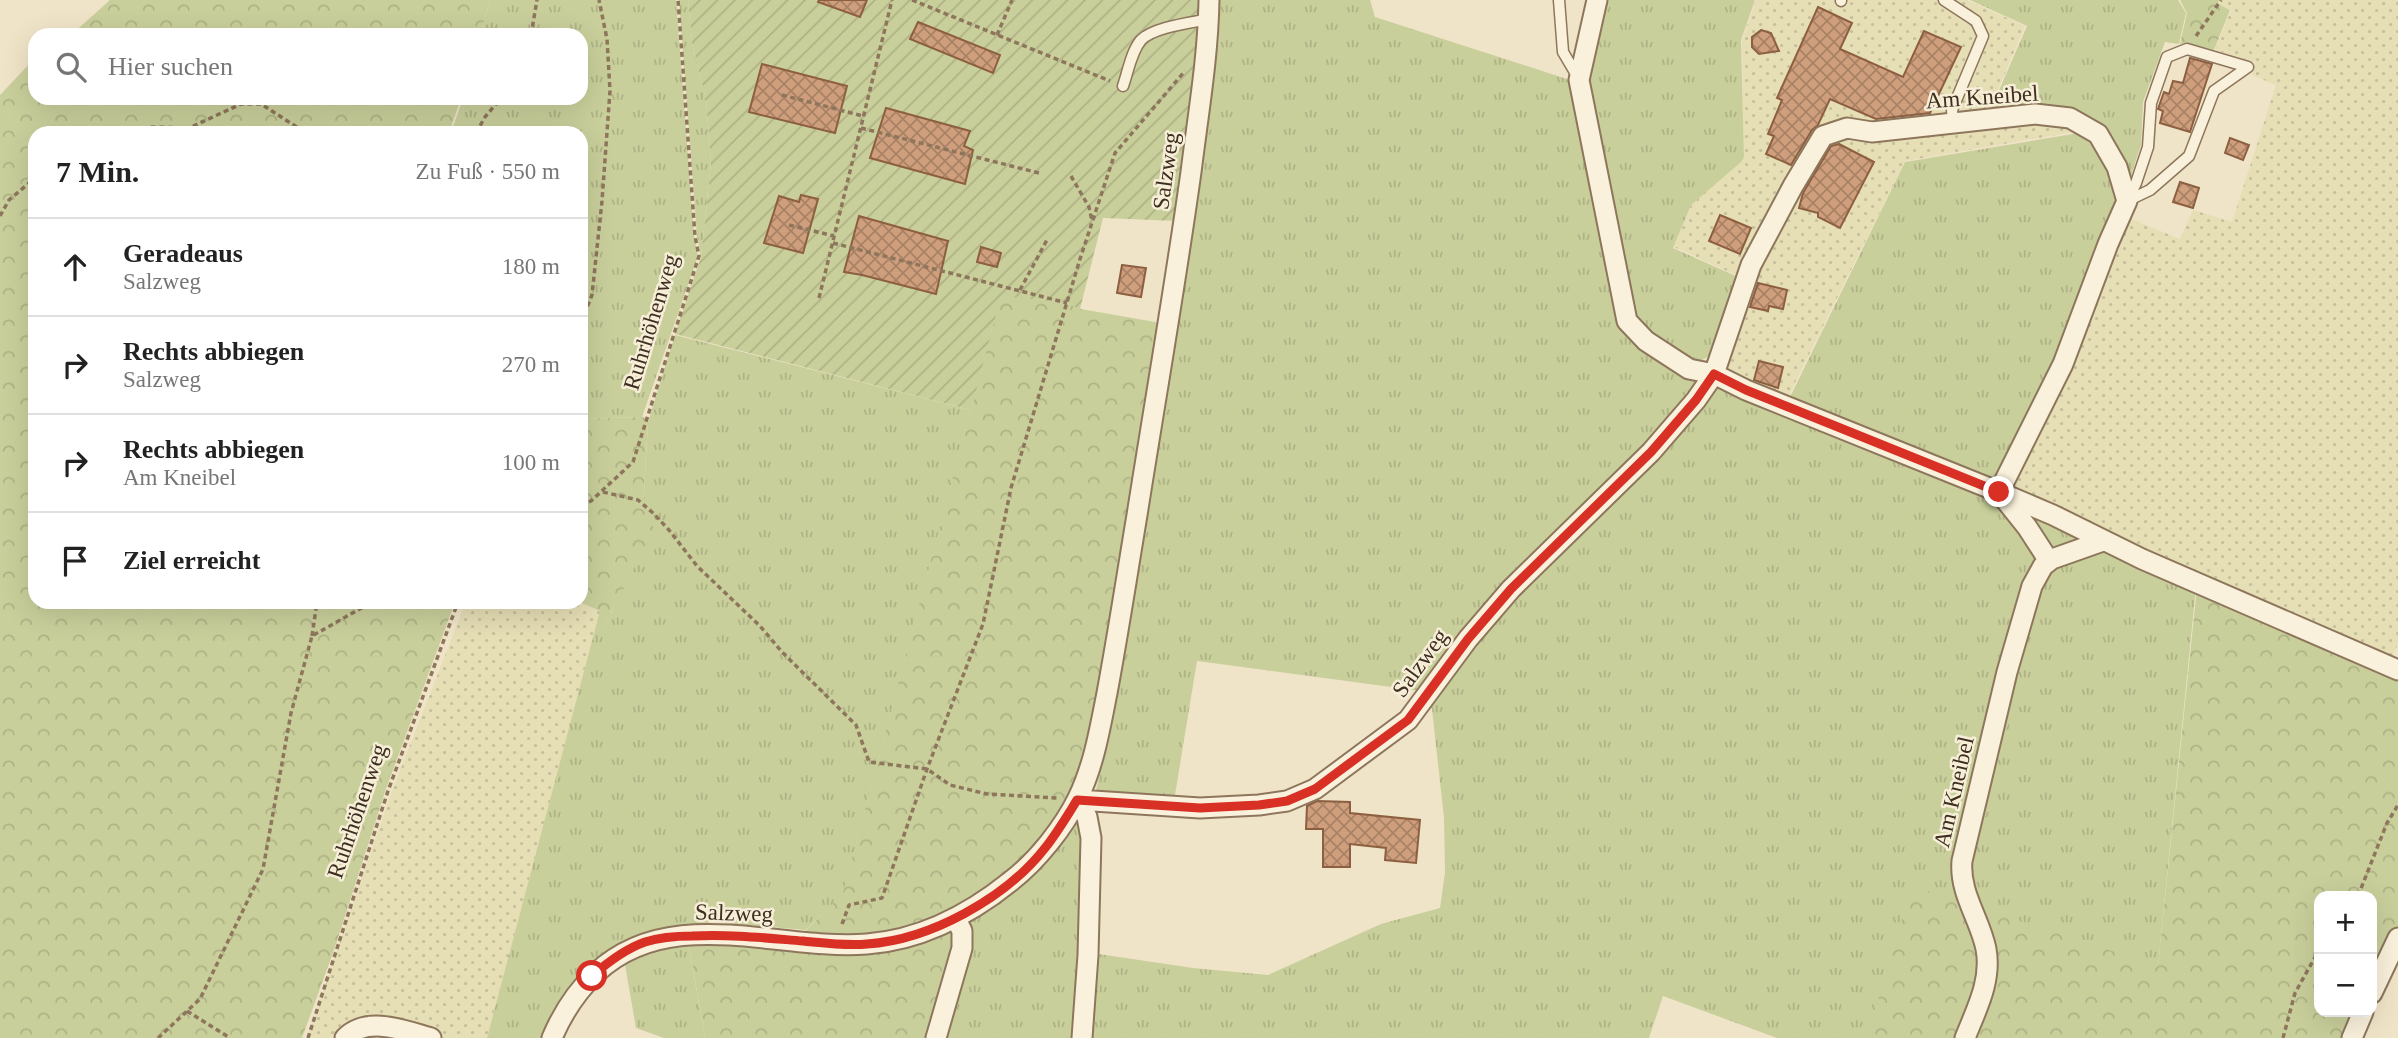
<!DOCTYPE html>
<html lang="de">
<head>
<meta charset="utf-8">
<style>
	body { margin:0; font-family:Georgia,serif; background:#f6f6f6; color:#222 }
	.controls { position:absolute; right:21px; bottom:21px; display:grid; overflow:hidden; border-radius:14px; box-shadow:0 7px 28px #0002 }
	.controls button { width:63px; height:63px; display:grid; place-items:center; padding:0; border:0; border-bottom:2px solid #e0e0e0; background:#fff; color:#222; font:35px sans-serif }
	.stop { position:absolute; width:21px; height:21px; margin:-16px; border:5px solid #d93025; border-radius:50%; background:#fff }
	.stop.end { background:#d93025; border-color:#fff; box-shadow:0 2px 7px #0008 }
	.list { margin:0; padding:0; list-style:none }
	h2 { display:flex; justify-content:space-between; align-items:center; height:91px; margin:0; padding:0 28px; font-size:30px }
	h2 small { font-size:23px; font-weight:400; color:#767676 }
	.list li { display:grid; grid-template-columns:46px 1fr auto; gap:21px; align-items:center; box-sizing:border-box; height:98px; padding:0 28px; border-top:2px solid #e0e0e0 }
	.list b { display:block; font-size:26px; white-space:nowrap }
	.list p { margin:0; font-size:23px; white-space:nowrap; color:#767676 }
	.list em { font-size:23px; font-style:normal; color:#767676 }
	.icon { flex:none; width:38px; height:38px; fill:none; stroke:currentColor; stroke-width:2; stroke-linecap:round; stroke-linejoin:round }
	.map { position:relative; flex:none; width:2398px; height:1038px; overflow:hidden }
	.search { position:absolute; background:#fff; box-shadow:0 7px 28px #0002; left:28px; top:28px; width:560px; height:77px; display:flex; align-items:center; gap:18px; box-sizing:border-box; padding:0 24px; border-radius:21px; color:#767676; font-size:26px }
	.panel { position:absolute; background:#fff; box-shadow:0 7px 28px #0002; left:28px; top:126px; width:560px; height:483px; border-radius:21px }
	.map>svg:first-child { display:block }
	.farmland { fill:url(#farmland-dots) }
	.grass { fill:url(#grass-tufts) }
	.forest { fill:url(#forest-crowns) }
	.garden { fill:url(#garden-furrows) }
	.building { fill:url(#building-cross-hatch); stroke:#8d5f41; stroke-width:2 }
	.lines { fill:none; stroke-linecap:round; stroke-linejoin:round }
	.lane-casing { stroke:#8d765c; stroke-width:13 }
	.street-casing { stroke:#8d765c; stroke-width:23 }
	.path { stroke:#8d765c; stroke-width:3.5; stroke-dasharray:5 3.5; stroke-linecap:butt }
	.lane { stroke:#faf1dc; stroke-width:10 }
	.street { stroke:#faf1dc; stroke-width:19 }
	.route { stroke:#d93025; stroke-width:9 }
	.labels { text-anchor:middle; dominant-baseline:central; stroke-width:5; stroke-linejoin:round; paint-order:stroke }
	.street-label { font-size:23px; fill:#3d2e20; stroke:#f7eed8 }
</style>
</head>
<body>
<div class="map">
<svg width="2398" height="1038" viewBox="0 0 2398 1038">
	<defs>
		<pattern id="farmland-dots" width="8" height="8" patternUnits="userSpaceOnUse" patternTransform="scale(1.75)"><rect width="8" height="8" fill="#e6deb5"/><path d="M2 2h.1M6 6h.1" fill="none" stroke="#c6bf9b" stroke-width="1.8" stroke-linecap="round"/></pattern>
		<pattern id="grass-tufts" width="24" height="20" patternUnits="userSpaceOnUse" patternTransform="scale(1.75)"><rect width="24" height="20" fill="#c9cf9b"/><path d="M3 7l-1-3M5 7V3M7 7l1-3M15 17l-1-3M17 17v-4M19 17l1-3" fill="none" stroke="#aeb285"/></pattern>
		<pattern id="forest-crowns" width="20" height="18" patternUnits="userSpaceOnUse" patternTransform="scale(1.75)"><rect width="20" height="18" fill="#c9cf9b"/><path d="M2 6a3 3 0 1 1 6 0M12 15a3 3 0 1 1 6 0" fill="none" stroke="#aeb285"/></pattern>
		<pattern id="garden-furrows" width="10" height="10" patternUnits="userSpaceOnUse" patternTransform="scale(1.75)"><rect width="10" height="10" fill="#c9cf9b"/><path d="M-1 1l2-2M0 10L10 0M9 11l2-2" fill="none" stroke="#aeb285"/></pattern>
		<pattern id="building-cross-hatch" width="8" height="8" patternUnits="userSpaceOnUse" patternTransform="scale(1.75)"><rect width="8" height="8" fill="#cf9f7d"/><path d="M0 0l8 8M0 8l8-8" fill="none" stroke="#a98266"/></pattern>
	</defs>
	<rect width="100%" height="100%" fill="#f0e4c8"/>
	<path class="farmland" d="M1756,0H1967L2025,26L1989,111L2064,110L2074,132L1905,161L1787,399L1731,378L1727,366L1710,355L1738,276L1674,247L1691,205L1744,157L1742,40Z
		M2219,0H2398V645L2390,660L2003,489L2124,216L2180,239L2193,210L2232,222L2276,85L2252,75L2255,62L2215,50L2231,10L2218,4Z
		M466,602H578L601,611L487,1038H440L388,1016L333,1035L330,1038H307L392,791Z"/>
	<path class="grass" d="M490,0H676L694,236L698,256L642,417L581,419V133H451L463,98H581V35H480Z
		M679,0H688L692,43L706,99L711,162L701,257L697,235Z
		M1219,0H1370L1375,17L1567,79L1574,90L1611,299C1615,307 1617,316 1621,324C1642,363 1692,377 1730,390L2001,501L2046,568L2095,546L2196,587L2158,966L1867,1038H1777L1663,996L1649,1038H1086L1092,953L1193,968L1268,975L1381,924L1440,908L1445,872L1444,818L1432,709L1421,691L1197,661L1174,801L1100,797L1096,791L1138,571L1214,69Z
		M1605,0H1755L1741,40L1744,157L1741,162L1691,205L1673,248L1738,277L1709,356L1697,363L1651,339L1632,314L1587,75Z
		M1970,0H2178L2186,13L2179,44L2165,42L2143,102L2141,145L2128,184L2098,126L1990,111L2027,26Z
		M2085,132L2095,136L2122,200L2059,364L1993,484L1789,399L1905,162Z
		M675,335L971,410L843,894L806,930L712,922L662,930L623,944L545,1038H487L600,611L611,614L647,529L643,507L648,422Z
		M2019,510L2094,539L2050,553Z
		M1079,814L1082,832L1079,1038H938L974,912Z
		M688,941L705,1038H664L636,1028L624,959Z"/>
	<path class="forest" d="M110,0H490L480,35H71Z
		M2180,0H2219L2218,4L2230,10L2214,50L2186,43L2180,44L2187,13Z
		M35,58V98H461L449,133H35V602H455L386,789L334,950L302,1038H0V95Z
		M1001,295L1067,303L1081,309L1161,323L1126,564L1077,802L1009,875L950,929L961,946L934,1038H705L688,940L792,945L843,893Z
		M643,417L648,421L643,507L654,529L610,615L579,602H581V419Z
		M2197,587L2398,668V933L2372,988V896H2319V1012H2360L2348,1038H1867L1912,886L2158,966Z"/>
	<path class="garden" d="M688,0H1203L1177,221L1103,218L1080,309L1067,303L1001,296L971,410L675,334L701,257L711,162L706,100L692,43Z"/>
	<path class="building" d="M819,0H867L860,17L818,2Z
		M1818,7L1852,23L1840,49L1903,77L1924,31L1961,47L1930,113L1876,119L1830,99L1818,125L1812,130L1791,165L1766,154L1774,136L1768,134L1782,100L1777,98Z
		M918,22L1000,55L993,73L910,39Z
		M1761,30L1771,33L1779,51L1759,54L1752,47V37Z
		M2190,58L2212,64L2190,132L2160,123L2163,111L2158,109L2164,92L2169,94L2173,81L2183,83Z
		M762,64L847,86L835,133L749,112Z
		M886,108L970,131L964,146L973,150L965,184L870,158Z
		M2230,138L2249,145L2243,160L2225,153Z
		M1839,144L1874,162L1840,228L1818,217V213L1799,208L1803,193L1831,146Z
		M2180,182L2199,188L2193,208L2173,202Z
		M801,195L818,199L803,253L764,243L779,196L799,202Z
		M1720,215L1751,228L1740,254L1709,241Z
		M859,216L948,241L936,294L862,275L844,272Z
		M981,247L1001,253L997,267L977,262Z
		M1122,265L1146,268L1141,297L1117,293Z
		M1758,283L1787,290L1783,309L1769,306L1768,311L1750,307Z
		M1759,361L1783,367L1778,388L1754,380Z
		M1317,801L1350,802V813L1420,820L1416,863L1385,860L1386,848L1350,844V867H1323V829H1306L1307,806Z"/>
	<g class="lines">
		<defs>
			<path id="lane" d="M1559,0L1563,52L1579,79
				M1944,0L1976,21L1983,36L1952,110L1953,122
				M1841,1V0
				M2187,49L2248,67L2214,91L2189,156L2150,190L2127,201L2136,183L2148,147L2151,103L2167,57Z
				M1123,86C1128,72 1131,52 1141,40C1154,27 1190,23 1209,19"/>
			<path id="street" d="M1597,0L1579,80L1627,321L1646,341L1689,369L1714,374L1746,390L1999,492L2053,515L2142,559L2398,670
				M1078,800L1200,808L1259,805L1287,801L1315,789L1408,720L1468,639L1511,589L1651,452L1696,400L1714,374L1751,265L1793,186L1823,136L1847,128L1872,132L2035,114L2070,118L2098,134L2117,167L2127,201L2108,244L2063,364L1999,492L2027,527L2049,561
				M1078,800L1087,817L1091,838L1088,955L1082,1038
				M2372,993L2398,938
				M345,1038C367,1015 406,1031 431,1038
				M552,1038C563,1012 576,992 596,973C671,903 778,951 867,944C920,940 970,914 1011,881C1037,861 1064,827 1078,798C1094,765 1100,728 1107,693C1118,634 1127,575 1137,515C1155,401 1175,287 1191,172C1198,115 1208,58 1209,0
				M936,1038L962,948V931L956,919
				M1965,1038C1976,1010 1992,981 1986,949C1980,919 1959,893 1962,861L2007,672L2032,586L2043,566L2052,559L2103,541
				M2352,1038L2363,1012"/>
		</defs>
		<use href="#lane" class="lane-casing"/>
		<use href="#street" class="street-casing"/>
		<path class="path" d="M912,0L1110,81
			M531,35L537,0
			M997,35L1012,0
			M2196,36L2221,0
			M782,95L863,116
			M861,128L1039,173
			M126,133L150,127L189,128L241,104H261L306,133
			M476,133L485,117L501,98
			M1071,176L1089,207L1092,221
			M0,216L9,200L35,178
			M789,225L834,236
			M833,243L1067,303
			M1020,290L1048,238
			M819,298L892,0
			M581,322L592,295L602,201L610,91L607,39L599,0
			M603,492L638,500L653,513L669,530L697,566L760,626L782,652L856,725L869,762L927,769L950,785L987,794L1058,798
			M581,505L591,501L633,462L699,256L695,236L678,0
			M312,636L317,602
			M2358,896L2387,823L2398,805
			M842,924L849,905L882,898L927,769L983,624L1011,488L1080,259L1115,153L1185,71
			M187,1011L230,1038
			M158,1038L200,999L263,869L291,713L312,636L372,602
			M308,1038L388,791L458,602
			M2283,1038L2295,993L2319,950"/>
		<use href="#lane" class="lane"/>
		<use href="#street" class="street"/>
	</g>
	<g class="lines">
		<path class="route" d="M592,976C608,962 625,949 645,942C661,937 676,936 692,936C730,934 766,938 803,941C824,943 846,946 867,944C930,940 1006,898 1045,848C1057,833 1067,816 1077,800L1200,808L1259,805L1287,801L1315,789L1408,720L1468,639L1511,589L1651,452L1696,400L1714,374L1746,390L1999,492"/>
	</g>
	<g class="labels">
		<g class="street-label">
			<text transform="translate(1982 97) rotate(-4)">Am Kneibel</text>
			<text transform="translate(1166 171) rotate(-82)">Salzweg</text>
			<text transform="translate(651 322) rotate(-73)">Ruhrhöhenweg</text>
			<text transform="translate(1420 663) rotate(-54)">Salzweg</text>
			<text transform="translate(1954 792) rotate(-77)">Am Kneibel</text>
			<text transform="translate(357 811) rotate(-71)">Ruhrhöhenweg</text>
			<text transform="translate(734 913) rotate(2)">Salzweg</text>
		</g>
	</g>
</svg>
<div class="controls">
<button>+</button>
<button>−</button>
</div>
<div class="stop" style="left:592px;top:976px"></div>
<div class="stop end" style="left:1999px;top:492px"></div>
<div class="search"><svg class="icon" aria-label="search" viewBox="0 0 24 24"><circle cx="10" cy="10" r="6"/><path d="M15 15l6 6"/></svg>Hier suchen</div>
<section class="panel">
<h2>7 Min.<small>Zu Fuß · 550 m</small></h2>
<ul class="list">
<li><svg class="icon" aria-label="ahead" viewBox="0 0 24 24"><path d="M12 20V5M6 11l6-6 6 6"/></svg><div><b>Geradeaus</b><p>Salzweg</p></div><em>180 m</em></li>
<li><svg class="icon" aria-label="right" viewBox="0 0 24 24"><path d="M7 20v-9h11M14 6l5 5-5 5"/></svg><div><b>Rechts abbiegen</b><p>Salzweg</p></div><em>270 m</em></li>
<li><svg class="icon" aria-label="right" viewBox="0 0 24 24"><path d="M7 20v-9h11M14 6l5 5-5 5"/></svg><div><b>Rechts abbiegen</b><p>Am Kneibel</p></div><em>100 m</em></li>
<li><svg class="icon" aria-label="arrive" viewBox="0 0 24 24"><path d="M6 21V4h12l-3 4 3 4H6"/></svg><div><b>Ziel erreicht</b></div></li>
</ul>
</section>
</div>
</body>
</html>
